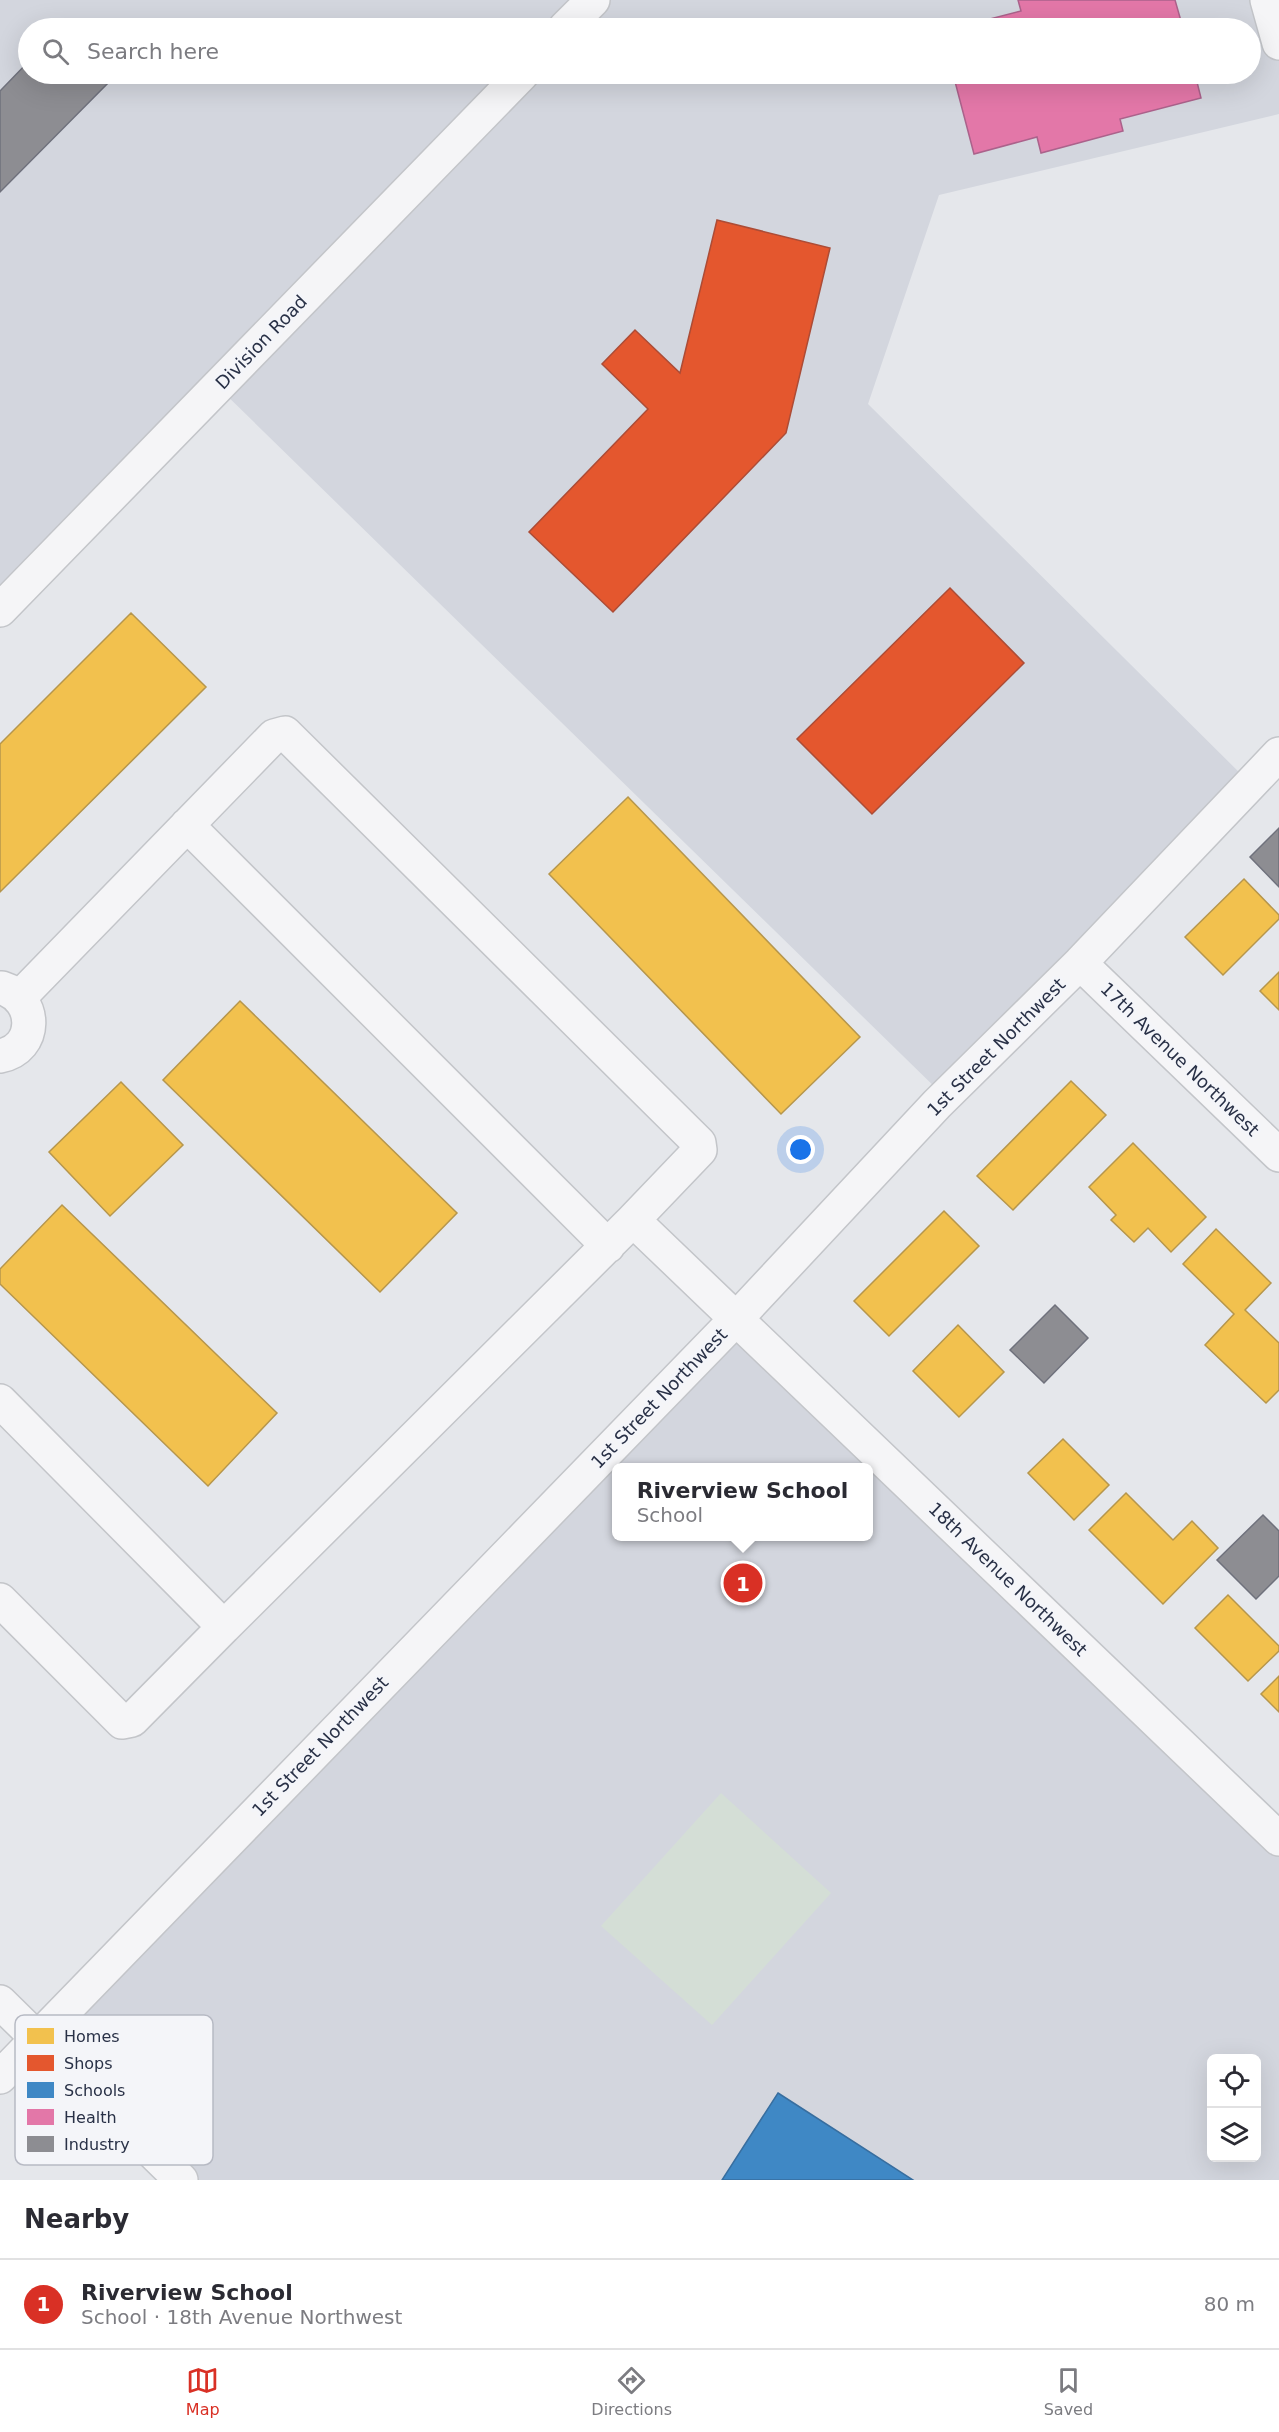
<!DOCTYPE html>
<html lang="en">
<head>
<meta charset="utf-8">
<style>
	body { margin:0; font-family:"DejaVu Sans",sans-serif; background:#f7f7f7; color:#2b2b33 }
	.controls { position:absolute; right:18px; bottom:18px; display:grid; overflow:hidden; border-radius:9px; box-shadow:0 6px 24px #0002 }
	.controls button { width:54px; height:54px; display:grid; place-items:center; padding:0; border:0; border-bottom:2px solid #e1e1e2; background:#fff; color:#2b2b33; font:30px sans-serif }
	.you { position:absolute; left:801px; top:1150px; width:21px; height:21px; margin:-15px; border:4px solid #fff; border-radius:50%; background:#1a73e8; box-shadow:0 0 0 9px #1a73e833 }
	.badge { display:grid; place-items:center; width:39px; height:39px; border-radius:50%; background:#d93025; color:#fff; font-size:20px; font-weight:700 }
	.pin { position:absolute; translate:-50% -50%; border:3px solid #fff; box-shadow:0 2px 6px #0006 }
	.popup { position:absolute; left:612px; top:1463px; width:261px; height:78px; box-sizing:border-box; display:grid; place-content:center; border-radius:9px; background:#fff; filter:drop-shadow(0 2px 4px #0005); font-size:20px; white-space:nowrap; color:#7c7c81 }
	.popup b { font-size:22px; color:#2b2b33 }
	.popup::after { content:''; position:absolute; left:50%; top:100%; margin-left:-12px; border:12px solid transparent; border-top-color:#fff }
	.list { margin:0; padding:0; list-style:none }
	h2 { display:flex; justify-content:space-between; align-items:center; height:78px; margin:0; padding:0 24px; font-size:26px }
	h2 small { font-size:20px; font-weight:400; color:#7c7c81 }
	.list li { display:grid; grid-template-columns:39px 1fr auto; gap:18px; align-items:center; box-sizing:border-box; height:90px; padding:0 24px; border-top:2px solid #e1e1e2 }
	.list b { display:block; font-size:22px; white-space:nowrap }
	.list p { margin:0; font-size:20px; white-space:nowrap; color:#7c7c81 }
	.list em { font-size:20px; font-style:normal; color:#7c7c81 }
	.icon { flex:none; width:33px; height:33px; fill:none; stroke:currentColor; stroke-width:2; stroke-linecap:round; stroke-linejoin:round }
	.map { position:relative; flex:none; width:1279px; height:2180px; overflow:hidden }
	.search { position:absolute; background:#fff; box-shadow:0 6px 24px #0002; left:18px; right:18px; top:18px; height:66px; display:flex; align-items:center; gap:15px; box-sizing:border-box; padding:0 21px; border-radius:33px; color:#7c7c81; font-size:22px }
	.sheet { height:168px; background:#fff }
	nav { display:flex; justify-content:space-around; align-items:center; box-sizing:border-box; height:84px; border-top:2px solid #e1e1e2; background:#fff; font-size:16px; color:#7c7c81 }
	nav a { display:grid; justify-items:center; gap:3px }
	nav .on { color:#d93025 }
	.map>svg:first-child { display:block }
	.built { fill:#d3d6de; fill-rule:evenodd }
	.green { fill:#d4ded6 }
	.homes { fill:#f2c14e; stroke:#b6964c; stroke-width:1.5 }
	.shops { fill:#e4572e; stroke:#ac4c36; stroke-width:1.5 }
	.schools { fill:#3f88c5; stroke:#386e9f; stroke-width:1.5 }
	.health { fill:#e377a8; stroke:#ab628b; stroke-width:1.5 }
	.industry { fill:#8d8d92; stroke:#6f717c; stroke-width:1.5 }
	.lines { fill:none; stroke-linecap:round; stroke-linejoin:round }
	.minor-casing { stroke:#c3c5c9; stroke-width:36 }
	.minor { stroke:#f5f5f7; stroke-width:33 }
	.labels { text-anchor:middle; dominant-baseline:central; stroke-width:6; stroke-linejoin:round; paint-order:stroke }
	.street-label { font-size:18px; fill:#293147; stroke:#f4f5f9 }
	.key { fill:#f4f5f9; stroke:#b7bac4; stroke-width:1.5 }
	.key-label { font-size:16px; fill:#293147 }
</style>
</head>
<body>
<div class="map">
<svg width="1279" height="2180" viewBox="0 0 1279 2180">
	<rect width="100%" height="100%" fill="#e5e7eb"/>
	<path class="built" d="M0,0H1279V114L939,195L868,404L1251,784L945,1097L218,387L0,610ZM28,28H1250V74H28Z
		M736,1319L1279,1848V2180H181L36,2039ZM617,1468H869V1536H617ZM1212,2058H1256V2158H1212Z"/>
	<path class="green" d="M721,1793L831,1893L712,2025L601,1926Z"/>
	<path class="homes" d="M131,613L206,687L0,892V744Z
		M628,797L860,1037L781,1114L549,874Z
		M1244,879L1279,915V919L1223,975L1185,937Z
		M1279,972V1010L1260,991Z
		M240,1001L457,1213L380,1292L163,1080Z
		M1071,1081L1106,1115L1013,1210L977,1176Z
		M121,1082L183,1145L110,1216L49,1152Z
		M1133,1143L1206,1217L1171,1252L1148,1228L1134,1242L1111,1220L1116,1215L1089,1187Z
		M62,1205L277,1413L208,1486L0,1284V1269Z
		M944,1211L979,1246L889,1336L854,1301Z
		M1216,1229L1271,1283L1245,1310L1279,1343V1390L1266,1403L1205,1345L1234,1314L1183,1264Z
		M958,1325L1004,1372L959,1417L913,1371Z
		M1063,1439L1109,1485L1074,1520L1028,1473Z
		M1126,1493L1173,1540L1192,1521L1218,1548L1163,1604L1089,1530Z
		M1228,1595L1279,1646V1651L1248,1681L1195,1628Z
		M1279,1676V1712L1261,1694Z"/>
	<path class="shops" d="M717,220L830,248L786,433L613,612L529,532L648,409L602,364L635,330L680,373Z
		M950,588L1024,663L872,814L797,739Z"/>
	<path class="schools" d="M778,2093L913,2180H722Z"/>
	<path class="health" d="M1018,0H1175L1183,28H955L1021,11Z
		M953,74H1195L1201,98L1120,119L1123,131L1041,153L1037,137L974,154Z"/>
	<path class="industry" d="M28,62V74H117L0,192V91Z
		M1279,828V887L1250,857Z
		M1055,1305L1088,1338L1044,1383L1010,1350Z
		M1263,1515L1279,1531V1576L1256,1599L1217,1560Z"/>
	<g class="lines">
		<defs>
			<path id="minor" d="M1267,0L1279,43
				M565,28L593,0
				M0,610L522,74
				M187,825L608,1246
				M1080,963L1279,1155
				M19,998L274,736L285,733L699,1143L700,1150L633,1220L1279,1839
				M0,1056C38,1049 38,999 2,988
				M0,1401L224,1627L633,1220
				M0,1600L122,1722L132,1720L224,1627
				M0,2002L181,2180
				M0,2077L736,1319L937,1104L1080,963L1279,754"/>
		</defs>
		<use href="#minor" class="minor-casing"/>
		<use href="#minor" class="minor"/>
	</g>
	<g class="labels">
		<g class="street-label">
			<text transform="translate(261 342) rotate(-46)">Division Road</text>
			<text transform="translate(996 1047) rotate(-45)">1st Street Northwest</text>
			<text transform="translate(1180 1059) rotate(44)">17th Avenue Northwest</text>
			<text transform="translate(659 1398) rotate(-46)">1st Street Northwest</text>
			<text transform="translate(1008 1579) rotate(44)">18th Avenue Northwest</text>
			<text transform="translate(320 1746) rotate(-46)">1st Street Northwest</text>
		</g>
	</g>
	<rect x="15" y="2015" width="198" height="150" rx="9" class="key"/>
	<rect x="27" y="2028" width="27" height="16" fill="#f2c14e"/>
	<rect x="27" y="2055" width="27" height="16" fill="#e4572e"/>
	<rect x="27" y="2082" width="27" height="16" fill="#3f88c5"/>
	<rect x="27" y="2109" width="27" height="16" fill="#e377a8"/>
	<rect x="27" y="2136" width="27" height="16" fill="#8d8d92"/>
	<g class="key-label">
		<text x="64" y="2042">Homes</text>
		<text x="64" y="2069">Shops</text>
		<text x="64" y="2096">Schools</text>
		<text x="64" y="2123">Health</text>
		<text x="64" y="2150">Industry</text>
	</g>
</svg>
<div class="controls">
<button><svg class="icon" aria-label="locate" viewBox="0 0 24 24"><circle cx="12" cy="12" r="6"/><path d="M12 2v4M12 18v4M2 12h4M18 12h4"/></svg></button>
<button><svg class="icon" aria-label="layers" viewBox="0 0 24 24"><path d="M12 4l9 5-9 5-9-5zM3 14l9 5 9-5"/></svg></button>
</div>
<div class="you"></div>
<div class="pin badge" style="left:743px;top:1583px">1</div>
<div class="popup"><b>Riverview School</b>School</div>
<div class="search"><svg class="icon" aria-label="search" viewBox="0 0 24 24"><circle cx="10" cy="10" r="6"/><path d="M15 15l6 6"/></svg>Search here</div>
</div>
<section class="sheet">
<h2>Nearby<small></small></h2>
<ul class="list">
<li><span class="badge">1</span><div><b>Riverview School</b><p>School · 18th Avenue Northwest</p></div><em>80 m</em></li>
</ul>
</section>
<nav>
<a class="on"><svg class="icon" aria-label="map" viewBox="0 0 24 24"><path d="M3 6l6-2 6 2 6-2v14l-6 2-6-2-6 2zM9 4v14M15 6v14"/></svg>Map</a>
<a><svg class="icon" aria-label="directions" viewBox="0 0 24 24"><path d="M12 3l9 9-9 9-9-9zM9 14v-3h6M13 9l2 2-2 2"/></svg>Directions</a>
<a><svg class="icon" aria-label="saved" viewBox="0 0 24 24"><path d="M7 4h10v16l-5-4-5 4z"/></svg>Saved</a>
</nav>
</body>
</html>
